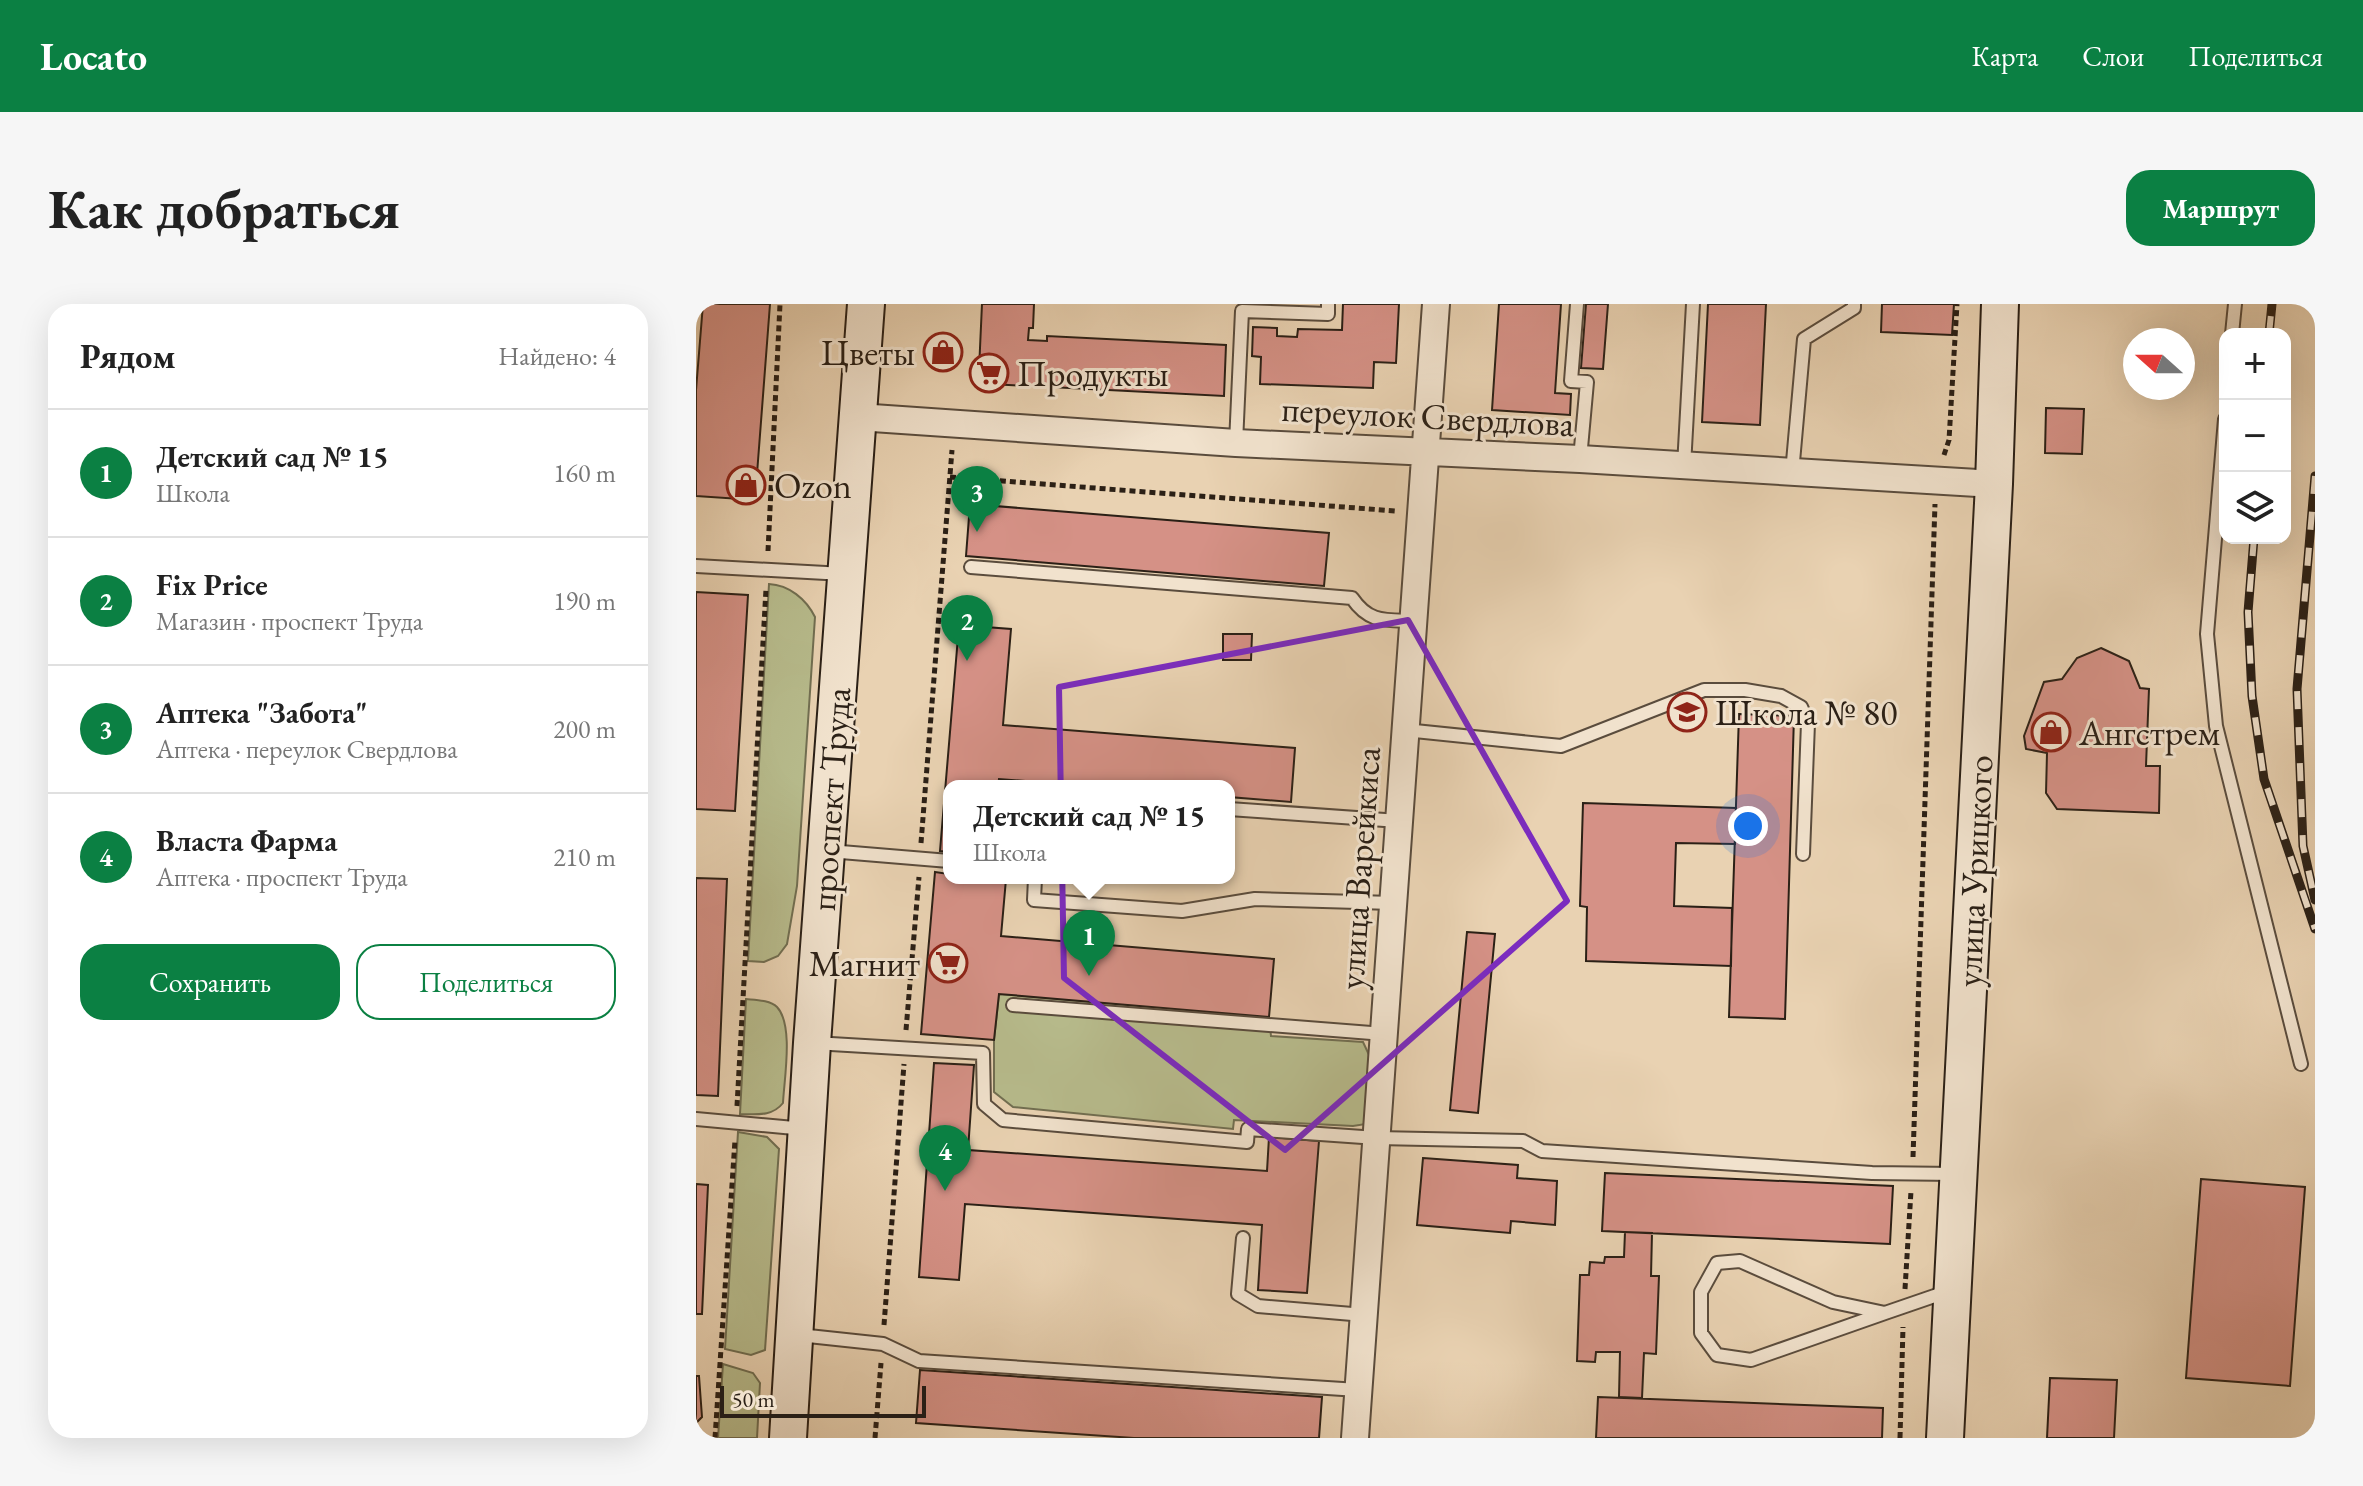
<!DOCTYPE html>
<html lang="ru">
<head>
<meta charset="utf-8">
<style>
	body { margin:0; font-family:"EB Garamond",serif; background:#f6f6f6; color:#222 }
	.controls { position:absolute; right:24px; top:24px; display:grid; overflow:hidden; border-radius:16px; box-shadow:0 8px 32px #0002 }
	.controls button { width:72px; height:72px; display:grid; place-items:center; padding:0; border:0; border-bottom:2px solid #e0e0e0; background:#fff; color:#222; font:40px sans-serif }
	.compass { position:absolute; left:1427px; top:24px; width:72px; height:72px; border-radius:50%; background:#fff; box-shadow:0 8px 32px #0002; rotate:291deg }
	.scale { position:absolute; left:24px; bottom:20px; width:206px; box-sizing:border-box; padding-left:8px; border:4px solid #2b2016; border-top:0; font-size:22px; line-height:28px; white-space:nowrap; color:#2b2016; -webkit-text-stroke:6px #f1e2cd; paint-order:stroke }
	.you { position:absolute; left:1052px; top:522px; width:28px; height:28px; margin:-20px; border:6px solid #fff; border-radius:50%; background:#1a73e8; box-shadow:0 0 0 12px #1a73e833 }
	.badge { display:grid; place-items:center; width:52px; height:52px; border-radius:50%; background:#0b8043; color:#fff; font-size:26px; font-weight:700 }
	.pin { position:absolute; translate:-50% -66px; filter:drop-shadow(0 2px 4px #0008) }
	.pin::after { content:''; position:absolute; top:42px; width:28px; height:24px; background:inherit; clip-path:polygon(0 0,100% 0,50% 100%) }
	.popup { position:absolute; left:247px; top:476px; width:292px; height:104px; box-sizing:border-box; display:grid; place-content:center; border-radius:16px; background:#fff; filter:drop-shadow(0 2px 6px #0005); font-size:26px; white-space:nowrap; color:#767676 }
	.popup b { font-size:30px; color:#222 }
	.popup::after { content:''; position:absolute; left:50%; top:100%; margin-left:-16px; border:16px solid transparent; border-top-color:#fff }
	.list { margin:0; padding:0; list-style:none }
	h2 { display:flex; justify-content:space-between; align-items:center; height:104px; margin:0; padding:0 32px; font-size:34px }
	h2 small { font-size:26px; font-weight:400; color:#767676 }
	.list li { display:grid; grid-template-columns:52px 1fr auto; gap:24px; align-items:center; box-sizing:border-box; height:128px; padding:0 32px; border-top:2px solid #e0e0e0 }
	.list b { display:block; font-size:30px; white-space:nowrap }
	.list p { margin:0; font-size:26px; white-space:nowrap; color:#767676 }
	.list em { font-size:26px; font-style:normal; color:#767676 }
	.actions { display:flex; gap:16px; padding:24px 32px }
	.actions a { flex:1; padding:18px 0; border:2px solid #0b8043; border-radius:24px; text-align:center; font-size:28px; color:#0b8043 }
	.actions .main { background:#0b8043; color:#fff }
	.icon { flex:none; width:44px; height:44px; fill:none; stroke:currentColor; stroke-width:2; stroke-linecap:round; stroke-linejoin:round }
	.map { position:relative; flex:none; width:1619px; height:1134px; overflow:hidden; border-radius:24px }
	header { display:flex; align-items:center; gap:48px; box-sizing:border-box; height:112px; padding:0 40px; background:#0b8043; color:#fff }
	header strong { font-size:38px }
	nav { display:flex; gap:44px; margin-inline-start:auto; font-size:28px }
	.intro { display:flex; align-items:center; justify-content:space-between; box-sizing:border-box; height:192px; padding:0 48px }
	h1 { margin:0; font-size:56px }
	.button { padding:20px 36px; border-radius:24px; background:#0b8043; color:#fff; font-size:28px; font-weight:700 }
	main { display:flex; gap:48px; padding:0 48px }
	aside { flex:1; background:#fff; border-radius:24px; box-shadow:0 8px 32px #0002 }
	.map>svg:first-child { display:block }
	.green { fill:#b7bb8c; stroke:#716e51; stroke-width:2 }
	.building { fill:#d59186; stroke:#2b2016; stroke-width:2 }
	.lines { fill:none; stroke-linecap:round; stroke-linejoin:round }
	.lane-casing { stroke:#5a4c3d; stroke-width:16 }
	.street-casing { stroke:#5a4c3d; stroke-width:30 }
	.secondary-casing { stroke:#2b2016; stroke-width:40 }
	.path { stroke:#2b2016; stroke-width:5; stroke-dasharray:6 4; stroke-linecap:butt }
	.lane { stroke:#f1e2cd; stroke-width:12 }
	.street { stroke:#f1e2cd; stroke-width:26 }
	.secondary { stroke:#f1e2cd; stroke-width:36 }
	.rail-casing { stroke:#2b2016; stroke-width:9 }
	.rail { stroke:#f1e2cd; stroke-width:6; stroke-dasharray:18; stroke-linecap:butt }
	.marked { fill:none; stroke:#7b2cbf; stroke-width:6; stroke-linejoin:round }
	.labels { text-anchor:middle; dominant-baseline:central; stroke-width:6; stroke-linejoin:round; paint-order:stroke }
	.poi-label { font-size:36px; fill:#2b2016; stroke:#f1e2cd; text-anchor:start }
	.street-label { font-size:36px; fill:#2b2016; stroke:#f1e2cd }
</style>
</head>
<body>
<header>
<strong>Locato</strong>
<nav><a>Карта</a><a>Слои</a><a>Поделиться</a></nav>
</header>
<div class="intro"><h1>Как добраться</h1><a class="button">Маршрут</a></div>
<main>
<aside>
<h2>Рядом<small>Найдено: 4</small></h2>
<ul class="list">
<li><span class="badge">1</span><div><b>Детский сад № 15</b><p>Школа</p></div><em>160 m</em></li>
<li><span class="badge">2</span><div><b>Fix Price</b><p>Магазин · проспект Труда</p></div><em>190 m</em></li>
<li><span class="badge">3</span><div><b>Аптека &quot;Забота&quot;</b><p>Аптека · переулок Свердлова</p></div><em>200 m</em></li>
<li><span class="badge">4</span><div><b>Власта Фарма</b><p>Аптека · проспект Труда</p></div><em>210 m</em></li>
</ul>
<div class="actions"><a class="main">Сохранить</a><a>Поделиться</a></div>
</aside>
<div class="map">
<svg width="1619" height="1134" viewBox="0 0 1619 1134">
	<rect width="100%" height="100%" fill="#e9d2b2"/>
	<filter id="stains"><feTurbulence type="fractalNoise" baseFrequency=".0025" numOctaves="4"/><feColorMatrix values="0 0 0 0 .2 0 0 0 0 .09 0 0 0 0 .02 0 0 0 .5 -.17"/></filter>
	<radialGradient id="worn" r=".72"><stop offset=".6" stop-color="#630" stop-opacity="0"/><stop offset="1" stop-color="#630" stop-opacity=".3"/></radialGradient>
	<path class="green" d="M73,280C93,281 110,295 119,313L101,582L91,640L82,652L68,658L52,657Z
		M303,690L573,713L575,732L667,738L674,753L670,820L657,822L538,816L537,825L317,803L298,788V736Z
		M50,695C60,696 74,696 81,703C98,721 88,776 87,799C76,813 60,810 44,810Z
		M42,828L71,833L83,845L69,1046L55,1051L29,1045Z
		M27,1060L57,1069L64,1079L61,1134H22Z"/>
	<path class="building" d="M7,0H74L59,196L0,192V86Z
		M286,0H338L337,24H333L332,36L351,37V32L530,41L528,92L294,80L283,66Z
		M647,0H703L700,59L678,58L677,84L564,80L565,53L556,52L557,23L581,24V32L601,33L602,25L646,26Z
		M803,0H865L859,89L875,90L874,111L796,106Z
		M890,0H912L907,65L885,64Z
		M1012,0H1070L1064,121L1006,118Z
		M1186,0H1258L1256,31L1185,28Z
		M1350,104L1388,105L1386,150L1349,149Z
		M274,200L633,229L628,282L270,252Z
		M0,288L52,291L39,507L0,505Z
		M263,321L315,325L307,421L599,444L595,498L533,493V482H392L303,475L302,482H253V548L244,547Z
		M527,330H556L555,356H527Z
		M1405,344L1433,357L1444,384L1453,385L1450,462H1464L1463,509L1361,505L1350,489L1351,449L1330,445L1328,432L1348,378L1366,375L1381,354Z
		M1043,410L1098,412L1089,715L1033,713Z
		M887,499L1040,504L1039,540L980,539L978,602L1036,604L1035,662L890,657L891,603L884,602Z
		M239,568L253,570V574L310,575L305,632L578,655L573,713L303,690L298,736L225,730Z
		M0,574L31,575L22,792L0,791Z
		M771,628L799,630L782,809L754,806Z
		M238,759L278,761L272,846L571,867L573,833L623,837L611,989L562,986L566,921L269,900L263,976L223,973Z
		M727,854L822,861L821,874L861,877L859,921L815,917L814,929L721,921Z
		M909,869L1197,882L1194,940L906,927Z
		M1505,875L1609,883L1594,1082L1490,1074Z
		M0,880L12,881L6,1010H0Z
		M929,928L956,929L955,972H963L960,1050L948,1049L946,1094L923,1093L924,1048H900L899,1058L881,1057L884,971H893L894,958L908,959L909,953H928Z
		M224,1066L626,1093L623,1134H438L220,1119Z
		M0,1072H3L6,1113L0,1119Z
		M1354,1074L1421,1076L1418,1134H1351Z
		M902,1093L1187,1104L1186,1134H900Z"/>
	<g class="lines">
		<defs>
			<path id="lane" d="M881,0L875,77L891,78L884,155
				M1536,30L1539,0
				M1529,115L1511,330L1520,422L1605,760
				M540,139L546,7L632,10V0
				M988,162L997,0
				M1096,169L1108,35L1158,4V0
				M0,262L148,270
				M275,263L656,294C673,319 689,316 717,317
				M709,426L865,442L1008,386H1049L1085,392L1105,403L1112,419L1107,550
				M533,505L703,517
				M133,547L253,557
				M339,574L338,596L486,607L559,595L697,599
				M317,701L688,730
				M118,739L287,749L288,800L307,816L551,838L552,825L681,834L827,837L846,847L1176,869L1259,870
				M0,815L109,825
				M547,934L542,990L562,1002L668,1011
				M1189,1009L1055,1056L1021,1051L1005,1029V988L1021,959L1044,957L1137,998L1189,1009L1253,987
				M103,1031L187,1040L223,1057L662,1086"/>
			<path id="street" d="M162,113L540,139L884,155L1298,180
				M659,1134L740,0"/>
			<path id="secondary" d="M92,1134L116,739L170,0
				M1249,1134L1298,180L1304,0"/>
		</defs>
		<use href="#lane" class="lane-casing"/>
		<use href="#street" class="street-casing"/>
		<use href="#secondary" class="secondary-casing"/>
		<path class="path" d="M1248,151L1253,136L1261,0
			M254,173L700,207
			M72,247L84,0
			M225,539L256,146
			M210,726L223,573
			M41,802L70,285
			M1217,853L1239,200
			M1209,985L1215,887
			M188,1021L208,760
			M19,1134L39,836
			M179,1134L185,1059
			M1204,1134L1207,1023"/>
		<use href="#lane" class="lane"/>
		<use href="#street" class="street"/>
		<use href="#secondary" class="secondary"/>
		<defs>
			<path id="rail" d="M1573,30L1576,0
				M1619,172L1601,385L1607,542L1619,596
				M1558,234L1552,308L1556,392L1568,475L1619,625"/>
		</defs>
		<use href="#rail" class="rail-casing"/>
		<use href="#rail" class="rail"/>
	</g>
	<path class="marked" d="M712,316L871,597L589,846L368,674L363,383Z"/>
	<defs>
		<symbol id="shop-ring" viewBox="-11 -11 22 22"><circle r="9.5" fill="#f1e2cd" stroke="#8f2418" stroke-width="1.5"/><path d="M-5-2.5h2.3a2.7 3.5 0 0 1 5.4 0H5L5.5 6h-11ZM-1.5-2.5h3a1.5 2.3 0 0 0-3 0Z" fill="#8f2418"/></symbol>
		<symbol id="supermarket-ring" viewBox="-11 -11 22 22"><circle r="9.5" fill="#f1e2cd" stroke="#8f2418" stroke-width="1.5"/><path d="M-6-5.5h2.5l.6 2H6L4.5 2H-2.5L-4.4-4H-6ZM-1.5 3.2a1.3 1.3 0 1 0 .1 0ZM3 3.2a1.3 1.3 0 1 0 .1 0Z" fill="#8f2418"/></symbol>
		<symbol id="school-ring" viewBox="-11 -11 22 22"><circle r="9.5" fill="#f1e2cd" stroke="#8f2418" stroke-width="1.5"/><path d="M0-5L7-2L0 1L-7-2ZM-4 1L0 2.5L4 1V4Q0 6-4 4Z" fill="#8f2418"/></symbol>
	</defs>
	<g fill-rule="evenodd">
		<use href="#shop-ring" x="225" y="26" width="44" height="44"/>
		<use href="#supermarket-ring" x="271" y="47" width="44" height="44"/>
		<use href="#shop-ring" x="28" y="159" width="44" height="44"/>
		<use href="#school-ring" x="969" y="386" width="44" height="44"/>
		<use href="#shop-ring" x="1333" y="406" width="44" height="44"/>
		<use href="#supermarket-ring" x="230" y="637" width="44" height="44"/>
	</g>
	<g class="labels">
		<g class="poi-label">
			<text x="219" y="48" text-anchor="end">Цветы</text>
			<text x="321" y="69">Продукты</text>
			<text x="78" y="181">Ozon</text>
			<text x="1019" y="408">Школа № 80</text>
			<text x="1383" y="428">Ангстрем</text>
			<text x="224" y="659" text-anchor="end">Магнит</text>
		</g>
		<g class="street-label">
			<text transform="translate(732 112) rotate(3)">переулок Свердлова</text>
			<text transform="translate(134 495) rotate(-86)">проспект Труда</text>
			<text transform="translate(663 564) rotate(-86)">улица Варейкиса</text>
			<text transform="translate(1278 567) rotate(-87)">улица Урицкого</text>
		</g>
	</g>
	<rect width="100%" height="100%" filter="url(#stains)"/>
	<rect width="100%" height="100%" fill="url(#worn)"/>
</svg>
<div class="controls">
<button>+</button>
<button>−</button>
<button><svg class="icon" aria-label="layers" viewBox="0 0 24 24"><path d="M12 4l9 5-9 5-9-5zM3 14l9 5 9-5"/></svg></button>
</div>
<svg class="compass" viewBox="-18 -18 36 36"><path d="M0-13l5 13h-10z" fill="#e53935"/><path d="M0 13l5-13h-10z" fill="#767676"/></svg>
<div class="scale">50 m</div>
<div class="you"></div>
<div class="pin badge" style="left:393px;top:672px">1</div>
<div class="popup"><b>Детский сад № 15</b>Школа</div>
<div class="pin badge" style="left:271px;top:357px">2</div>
<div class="pin badge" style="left:281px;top:228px">3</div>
<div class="pin badge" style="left:249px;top:887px">4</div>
</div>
</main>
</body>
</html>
